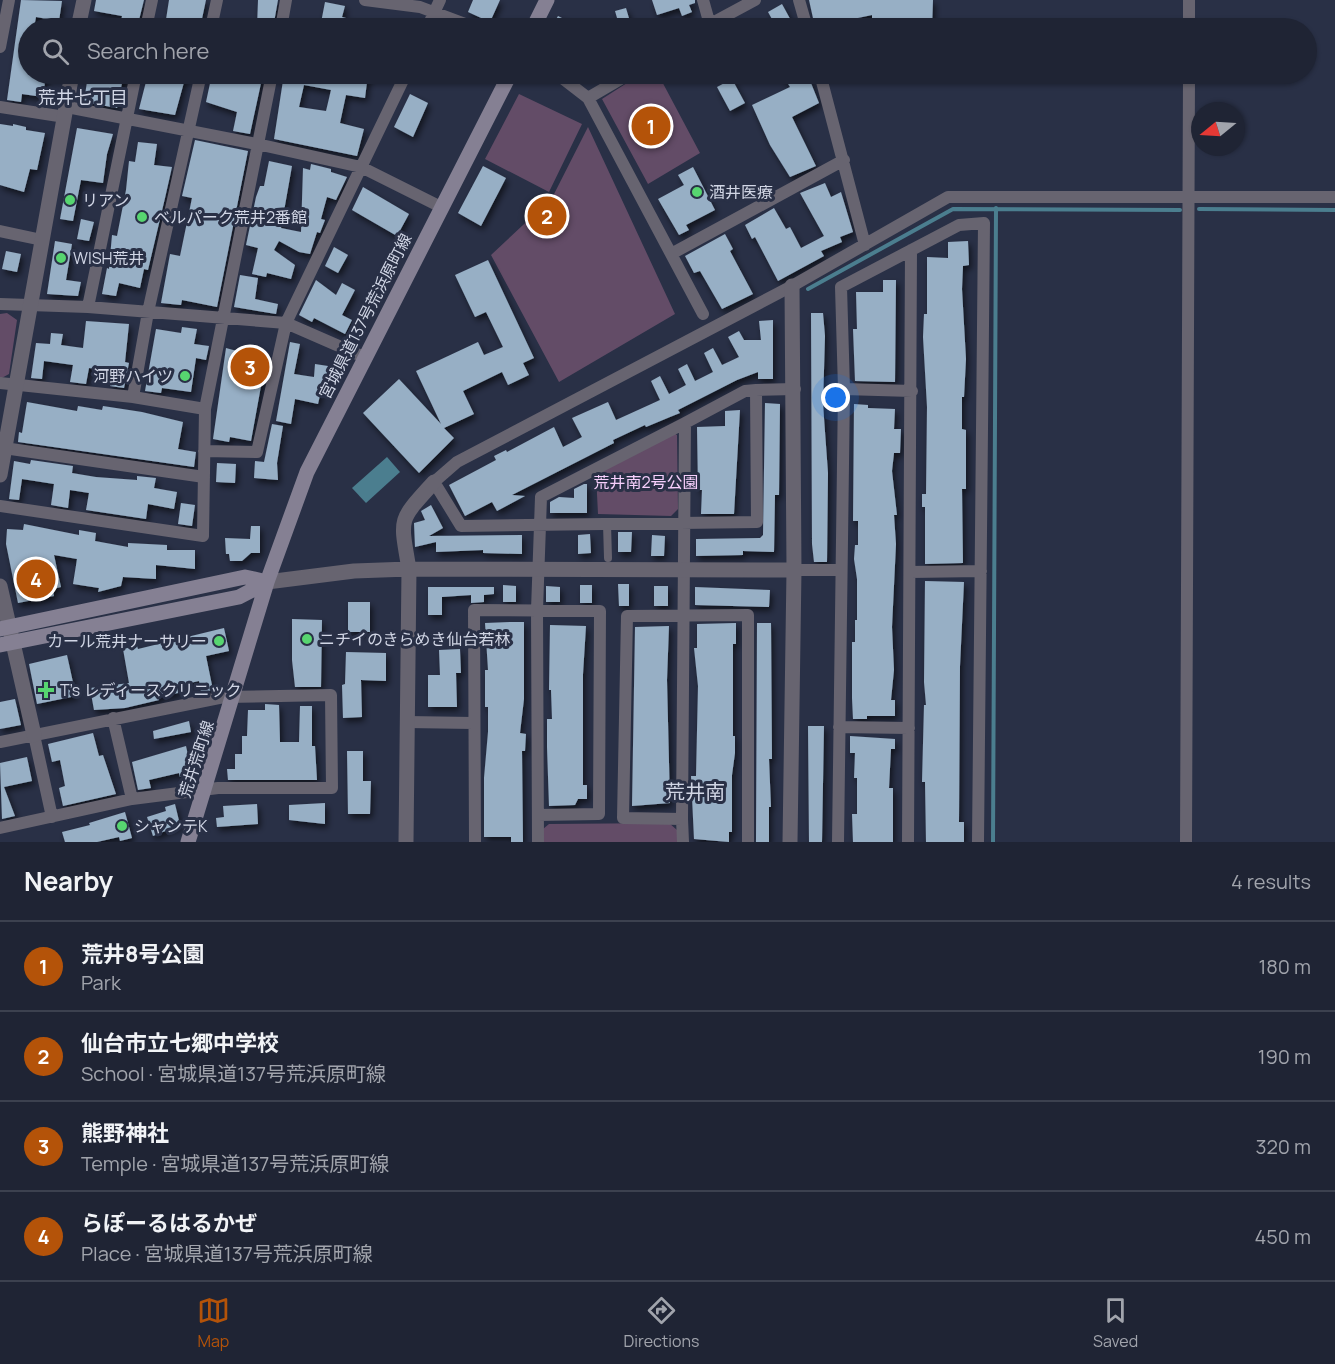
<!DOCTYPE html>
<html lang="en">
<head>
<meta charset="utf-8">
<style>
	body { margin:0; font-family:Manrope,"Noto Sans JP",sans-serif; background:#272c3c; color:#f1f3f6 }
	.compass { position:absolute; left:1191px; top:102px; width:54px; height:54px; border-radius:50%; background:#1f2434; box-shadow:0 2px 4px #0004; rotate:252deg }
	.you { position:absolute; left:836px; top:398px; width:21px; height:21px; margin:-15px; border:4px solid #fff; border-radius:50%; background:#1a73e8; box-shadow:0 0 0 9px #1a73e833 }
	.badge { display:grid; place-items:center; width:39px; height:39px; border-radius:50%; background:#b45309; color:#fff; font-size:20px; font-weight:700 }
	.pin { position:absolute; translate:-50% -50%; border:3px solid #fff; box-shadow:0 2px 6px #0006 }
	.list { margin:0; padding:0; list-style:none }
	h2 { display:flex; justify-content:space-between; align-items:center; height:78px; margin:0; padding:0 24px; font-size:26px }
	h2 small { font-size:20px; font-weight:400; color:#a1a4ac }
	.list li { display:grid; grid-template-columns:39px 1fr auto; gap:18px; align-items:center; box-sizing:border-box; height:90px; padding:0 24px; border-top:2px solid #3c414f }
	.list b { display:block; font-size:22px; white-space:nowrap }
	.list p { margin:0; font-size:20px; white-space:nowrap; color:#a1a4ac }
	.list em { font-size:20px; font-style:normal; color:#a1a4ac }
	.icon { flex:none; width:33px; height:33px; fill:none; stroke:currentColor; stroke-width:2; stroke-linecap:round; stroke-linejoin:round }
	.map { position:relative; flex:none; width:1335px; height:842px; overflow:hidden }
	.search { position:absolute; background:#1f2434; box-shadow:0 2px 4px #0004; left:18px; right:18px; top:18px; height:66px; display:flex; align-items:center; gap:15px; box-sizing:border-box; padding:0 21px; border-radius:33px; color:#a1a4ac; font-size:22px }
	.sheet { height:438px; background:#1f2434 }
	nav { display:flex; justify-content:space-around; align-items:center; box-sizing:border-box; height:84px; border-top:2px solid #3c414f; background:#1f2434; font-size:16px; color:#a1a4ac }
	nav a { display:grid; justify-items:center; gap:3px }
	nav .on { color:#b45309 }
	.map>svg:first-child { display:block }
	.green { fill:#634c67 }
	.water { fill:#4b7e8f }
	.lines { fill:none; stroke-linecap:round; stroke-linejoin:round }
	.stream { stroke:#4b7e8f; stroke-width:4 }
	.building { fill:#97afc5; fill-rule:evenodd; filter:url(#shadow) }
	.pedestrian { stroke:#676470; stroke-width:8 }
	.minor { stroke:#676470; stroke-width:12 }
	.tertiary { stroke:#676470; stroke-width:15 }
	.secondary { stroke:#858093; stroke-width:15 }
	.poi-dot { fill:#57d570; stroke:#293046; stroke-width:2 }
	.labels { text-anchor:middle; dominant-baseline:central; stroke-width:6; stroke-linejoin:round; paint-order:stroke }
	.poi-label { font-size:16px; fill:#d1d6e5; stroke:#293046; text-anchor:start }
	.street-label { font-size:16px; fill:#d1d6e5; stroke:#293046 }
	.park-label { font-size:16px; fill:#f6cffc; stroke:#293046 }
	.neighbourhood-label { font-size:18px; fill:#d1d6e5; stroke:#293046 }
	.quarter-label { font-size:20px; fill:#d1d6e5; stroke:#293046 }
</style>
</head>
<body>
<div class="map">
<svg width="1335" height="842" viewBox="0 0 1335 842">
	<defs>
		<filter id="shadow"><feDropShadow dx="2.5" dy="4" stdDeviation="3" flood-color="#0009"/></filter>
	</defs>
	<rect width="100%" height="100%" fill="#293046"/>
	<path class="green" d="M641,74H658L700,153L648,184L602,99Z
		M519,94L582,124L549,192L485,159Z
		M588,127L675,314L559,382L491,255L552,198Z
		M7,313L17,320L9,374L0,379V314Z
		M672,432L677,435L678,509L671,516L598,514L596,474Z
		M669,823L677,830V842H543V829L549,824Z"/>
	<path class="water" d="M387,457L400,472L366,503L352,488Z"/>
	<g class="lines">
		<path class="stream" d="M1199,209L1335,210
			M808,289L953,209L1180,210
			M993,842L996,208"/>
	</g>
	<path class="building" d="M21,0L62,1L59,21L36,17L34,28H28V74L46,75L43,97L22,94L21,102L7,100Z
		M96,0H144L138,24H136L135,28H120L122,16L94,11Z
		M169,0H206L200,28L165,26Z
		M258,0H278L273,28H257Z
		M473,0H500L490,22L468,12Z
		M652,0H695V3L689,5L692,12L682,16L679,8L657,15Z
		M809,0H933L932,28H872V15L815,27Z
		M325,2L345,6L342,17L373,25V28H320Z
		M782,4L794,26L788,28H777L768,12Z
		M626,8L631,25L620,28L615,11Z
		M558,16L582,28H551Z
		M101,74H128L126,83H122L117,108L84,102L88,75L100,77Z
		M148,74L186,75L175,115L139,109Z
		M212,74H263L250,134L233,131L237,112L206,102Z
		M284,74L347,76L368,74L365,98L346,95L340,123L364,129L357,156L274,139ZM304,85L331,90L326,111L299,107Z
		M782,74H799L803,81L809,78L819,103L792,117L816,166L790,177L770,145L752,105L790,87Z
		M732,79L745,103L730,111L717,87Z
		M410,94L428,103L413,137L394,127Z
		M0,124L13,126V124L26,127V130L45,133L37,170L30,169L24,192L0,185Z
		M77,128L113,134L107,154L103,183L81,180L73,221L60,219Z
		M195,140L248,151L217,307L182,300L181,305L161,303L170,254L180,256L192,198L182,196Z
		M138,142L157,144L154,165L172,167L165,198L148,270L144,269L140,288L119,283L116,296L102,294L107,268L109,269L112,235L117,236L126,190L129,161L135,162Z
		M269,161L292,166L281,228L301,232L303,168L310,170L311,164L331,169V172L347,177L336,200L327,197L321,219L325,220L320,233L317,232L310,254L299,252L279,241L274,250L295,265L291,279L267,273L266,277L252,274L258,248L246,245L256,197L260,186H264Z
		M483,166L506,178L481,226L458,213Z
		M693,167L715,210L686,225L689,230L679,235L658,199L684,185L678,175Z
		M825,183L831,197L841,192L853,232L840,237L842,242L821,251L824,256L778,281L755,237L752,239L745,225L774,208L786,229L790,227L801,248L824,236L800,193Z
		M363,187L409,214L397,236L352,210Z
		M81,219L94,222L89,241L77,239Z
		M725,234L733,249L730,251L753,294L722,309L700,271L694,273L685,256Z
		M55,241L72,244L66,280L81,282L78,296L47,294Z
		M968,241L969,265L963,266L962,289L966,359L964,397H962V429L966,430V489H962L963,563L925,564V507H922V494H926L927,407L923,337L924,314H927V257L948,258V242Z
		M334,247L348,255L338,273L325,266Z
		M6,251L21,254L17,272L2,269Z
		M488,260L534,358L523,363L529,375L508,385L502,372L463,391L474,414L444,428L454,438L419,473L363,413L399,379L441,424L416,371L478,342L484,355L503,347L486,312L475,317L455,275Z
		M240,275L258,278L255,299L278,304L276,314L234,307Z
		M316,280L336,295L342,283L355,290L342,315L352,320L345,334L314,318L312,322L299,315Z
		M883,280H896L895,382L855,381L853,329H857L856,292H883Z
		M811,313H823L825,336L823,404L828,473L827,562H814L812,544Z
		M773,320V379H758V372L737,380L678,410L680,413L670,417L646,427L645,425L613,440L614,443L512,495L525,496L497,511L492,502L465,516L449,485L496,460L494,456L506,450L507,452L554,427L563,447L582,437L572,418L608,402L616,420L660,400L651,381L660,376L669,394L686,385L678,369L687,364L695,381L713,372L704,353L713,348L722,365L739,357L728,337L739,331L744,340H761L759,321Z
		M86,321L129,324L125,362L129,363L124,388L110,386L113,371L89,368L86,384L70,382L73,365L44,361L42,379L31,378L36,343L50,344L51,333L63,334L61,345L83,348Z
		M182,327L197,329L194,344L209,346L206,360L196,358L191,392L162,388L161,393L145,391L156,329L181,333Z
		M290,342L300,344L294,374L314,377L315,364L328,366L326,383L323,382L318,404L295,399L291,424L276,421Z
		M226,348L244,353L241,372L263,375L251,441L230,437L229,442L213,439Z
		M27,402L77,411L78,406L102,410L103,406L142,412L183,422L178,449L196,452L194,467L18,442L19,432L22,433Z
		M765,403L780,404L779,495H775L774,552L743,551V555L696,556V539L760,538L763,535Z
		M854,404L868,405V408L895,409L894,429H901L900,453H894L892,471L897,515H894L896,544L892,627L894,670L891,700H895V716H867V719H853L852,698V642H855V620H857V579L854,559L855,545H858V521H853Z
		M740,410L734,514H701L702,490H698L697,427L725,426V411Z
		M272,424L283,426L277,463L278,480L254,478L255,461L264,462Z
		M31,460L73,466L72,473L96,477L137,480V476L156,478L154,488L177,492L174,509L148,504L146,519L86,510L89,493L70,490L68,508L51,505L54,484L22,479L19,500L9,499L14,461L30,464Z
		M217,463L236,464L235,483L216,482Z
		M584,484H587V513H550V502L559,497L574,498V489Z
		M181,503L195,505L192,526L178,524Z
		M431,505L443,528L429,536L522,535V554L483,553V550L436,552V542L415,547L414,523L425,520L421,511Z
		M24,524L79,535V530L96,533L95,541L128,547V543L167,545V550H195V569L156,565V579L123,577L121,586L98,592L99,588L73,584L77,559L54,555L61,587L53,589L54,596L18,603L6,544L7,529L23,530Z
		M251,526H260V553H251L242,561H230L229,554H226L225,538L250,539Z
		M618,532H632L631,552H618Z
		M590,534L591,553L578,554V535Z
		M652,535L665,536L664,556H651Z
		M925,581L964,582L960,666L959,822H964V842H926L925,782H922L924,705H926L924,682Z
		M618,584H629V606H619Z
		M503,585L516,586V602H503Z
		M580,585H592V603H580Z
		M546,586L560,587V602H546Z
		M654,586H668V606H654Z
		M428,587H494V594L484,595V602L471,603V595L442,597V615H428Z
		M695,587L770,590L769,607L695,605Z
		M348,602H370V632H348Z
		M292,619L322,620L321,687H295L292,660Z
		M510,622H524V699L520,733L526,734L525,751H522L523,842H511V837H484V778L488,732V707H485V670H488L485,623Z
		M736,623V644H733V736H735V753L732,775V832H729V842L694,839L691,776H696L698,686L694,648H697V624Z
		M757,623H771L772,759H769L771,807H769V842H756Z
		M550,625L586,626L583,674V785H587V799H578L575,805L549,806L547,747V719H552L551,690H549Z
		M669,626L667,680L670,803L632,806L635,627Z
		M224,628L229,651L206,656L213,690L201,692L199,681L177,686L178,693L158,697L159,700L125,708L94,710L90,688L129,683L123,649L137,646L138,649Z
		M460,649L461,673H456L457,707H428V675H440L439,650Z
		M346,652L386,653V681L361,680L362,717L343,718L342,685L345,684Z
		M67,655L76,696L37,704L29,664Z
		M15,699L21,725L0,729V702Z
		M265,704L279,705L280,742H299L300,706H312V746H315L317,780H228L227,769H235V754H242V736H247L248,710H265Z
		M189,721L191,732L154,739L153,731Z
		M808,726H824L822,842H809Z
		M93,733L99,756L103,755L116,794L63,806L59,788L65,786L60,760L52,762L48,744Z
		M850,736L895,739V749H891L889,788H893V842H853L852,814H857V778H854L855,753H850Z
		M186,746L192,774L180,777L179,773L149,780L151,788L138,790L132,762Z
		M347,751H363V781H371L370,814H348Z
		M27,757L32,781L4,787L15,816L2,819L0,763Z
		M325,803V824L289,820V805Z
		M175,804L180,825L153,836L147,817L166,811L165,807Z
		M257,804L258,824L217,827L216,818L224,817L223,806Z
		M125,812L132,838L120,841L119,837L97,842H65L62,832L90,825L89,823Z"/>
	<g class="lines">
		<path class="pedestrian" d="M607,524L608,558"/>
		<path class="minor" d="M365,0L420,7L476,28
			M703,0L710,25
			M799,0L807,28
			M146,28L152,0
			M211,28L217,0
			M281,28L286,0
			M427,28L440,0
			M703,28L755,0
			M1189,28V0
			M0,47L9,0
			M557,74L588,98L703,314
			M820,74L865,245
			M588,98L629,74
			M0,107L65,117
			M67,107L257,144L361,167L441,207
			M0,231L42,240
			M671,254L844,160
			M0,304L88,307L286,323L364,357
			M88,307L136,74
			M0,383L133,397L205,409
			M795,389L756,390L757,522L461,526L434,482L457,462L792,286L948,197H1335
			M844,389L912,391
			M133,397L148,312L201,74
			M4,448L204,477
			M204,451L257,452L286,323L406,74
			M0,506L203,536L205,409L272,74
			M794,570H841
			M910,572L981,571
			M113,718L132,799
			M407,722L473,723
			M839,727L909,728
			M34,735L52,817
			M0,742L224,697L331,695L332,788H218L132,799L0,828
			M682,819L683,842
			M475,842L474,610L600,611L599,814L538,815
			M538,842L537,610L541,497L685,423
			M748,842V615L627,616L623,818L682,819L685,423L745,391L756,390
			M838,842L844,389L841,287L959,225L984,223L978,842
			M908,842L911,250
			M1186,842L1189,74"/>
		<path class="tertiary" d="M78,28L84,0
			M0,475L72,74
			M267,582L354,571L409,569L794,570L792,286
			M0,586L34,735
			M406,842L409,569C400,516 398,522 434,482
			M790,842L794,570"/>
		<path class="secondary" d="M533,28L547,0
			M0,629L245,577L267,582
			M0,645L239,597L267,582
			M188,842L267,582L307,472L510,74"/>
	</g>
	<g class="poi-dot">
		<circle cx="697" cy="192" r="6"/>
		<circle cx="70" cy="200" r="6"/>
		<circle cx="142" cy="217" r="6"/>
		<circle cx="61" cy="258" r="6"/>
		<circle cx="185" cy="376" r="6"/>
		<circle cx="307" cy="639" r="6"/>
		<circle cx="219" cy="641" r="6"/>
		<path d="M43 681h6v6h6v6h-6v6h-6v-6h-6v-6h6z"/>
		<circle cx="122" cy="826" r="6"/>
	</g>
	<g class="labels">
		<g class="poi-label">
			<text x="709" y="192">酒井医療</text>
			<text x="82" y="200">リアン</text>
			<text x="154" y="217">ベルパーク荒井2番館</text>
			<text x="73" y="258">WISH荒井</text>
			<text x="173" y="376" text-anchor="end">河野ハイツ</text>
			<text x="319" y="639">ニチイのきらめき仙台若林</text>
			<text x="207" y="641" text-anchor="end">カール荒井ナーサリー</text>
			<text x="60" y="690">T's レディースクリニック</text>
			<text x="134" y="826">シャンテK</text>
		</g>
		<g class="street-label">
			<text transform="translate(365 316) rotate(-63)">宮城県道137号荒浜原町線</text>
			<text transform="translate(196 759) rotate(-72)">荒井荒町線</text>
		</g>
		<g class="park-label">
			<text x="646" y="482">荒井南2号公園</text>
		</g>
		<g class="neighbourhood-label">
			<text x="83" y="97">荒井七丁目</text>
		</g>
		<g class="quarter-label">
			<text x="695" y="791">荒井南</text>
		</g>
	</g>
</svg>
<svg class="compass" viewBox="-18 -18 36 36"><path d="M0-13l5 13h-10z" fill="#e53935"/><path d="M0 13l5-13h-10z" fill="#a1a4ac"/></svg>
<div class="you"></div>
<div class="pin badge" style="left:651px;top:126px">1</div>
<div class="pin badge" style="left:547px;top:216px">2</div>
<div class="pin badge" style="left:250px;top:367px">3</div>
<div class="pin badge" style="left:36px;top:579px">4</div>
<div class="search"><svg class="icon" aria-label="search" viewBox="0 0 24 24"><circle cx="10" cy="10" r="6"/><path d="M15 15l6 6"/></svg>Search here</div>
</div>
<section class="sheet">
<h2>Nearby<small>4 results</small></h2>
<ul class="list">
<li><span class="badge">1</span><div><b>荒井8号公園</b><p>Park</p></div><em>180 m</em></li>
<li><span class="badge">2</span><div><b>仙台市立七郷中学校</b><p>School · 宮城県道137号荒浜原町線</p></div><em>190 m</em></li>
<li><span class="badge">3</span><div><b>熊野神社</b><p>Temple · 宮城県道137号荒浜原町線</p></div><em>320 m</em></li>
<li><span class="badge">4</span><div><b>らぽーるはるかぜ</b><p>Place · 宮城県道137号荒浜原町線</p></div><em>450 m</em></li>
</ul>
</section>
<nav>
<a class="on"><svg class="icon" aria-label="map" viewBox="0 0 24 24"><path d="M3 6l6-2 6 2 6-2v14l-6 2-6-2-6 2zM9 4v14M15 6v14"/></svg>Map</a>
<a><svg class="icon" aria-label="directions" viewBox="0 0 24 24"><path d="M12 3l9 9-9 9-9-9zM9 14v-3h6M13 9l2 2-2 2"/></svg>Directions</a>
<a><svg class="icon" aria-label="saved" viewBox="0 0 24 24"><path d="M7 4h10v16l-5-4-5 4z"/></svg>Saved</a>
</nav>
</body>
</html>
